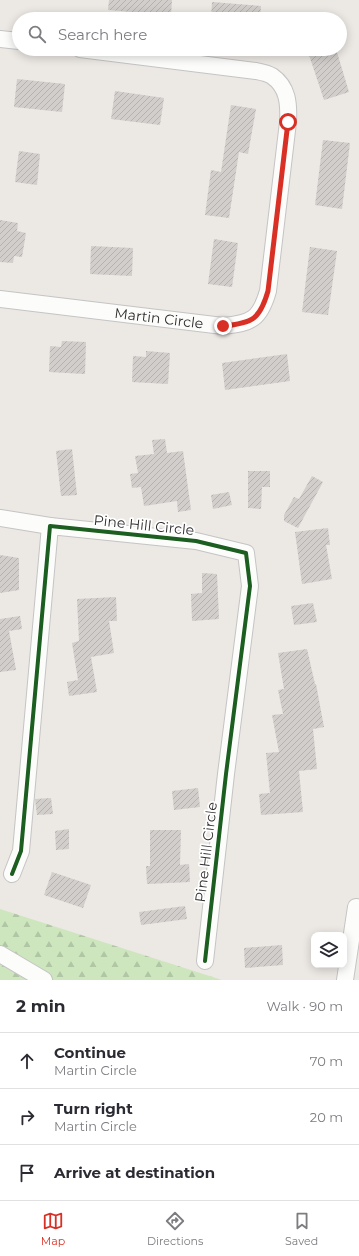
<!DOCTYPE html>
<html lang="en">
<head>
<meta charset="utf-8">
<style>
	body { margin:0; font-family:Montserrat,sans-serif; background:#f7f7f7; color:#2b2b33 }
	.controls { position:absolute; right:12px; bottom:12px; display:grid; overflow:hidden; border-radius:8px; box-shadow:0 2px 10px #0003 }
	.controls button { width:36px; height:36px; display:grid; place-items:center; padding:0; border:0; border-bottom:1px solid #e1e1e2; background:#fff; color:#2b2b33; font:20px sans-serif }
	.stop { position:absolute; width:12px; height:12px; margin:-9px; border:3px solid #d93025; border-radius:50%; background:#fff }
	.stop.end { background:#d93025; border-color:#fff; box-shadow:0 1px 4px #0008 }
	.list { margin:0; padding:0; list-style:none }
	h2 { display:flex; justify-content:space-between; align-items:center; height:52px; margin:0; padding:0 16px; font-size:17px }
	h2 small { font-size:13px; font-weight:400; color:#7c7c81 }
	.list li { display:grid; grid-template-columns:26px 1fr auto; gap:12px; align-items:center; box-sizing:border-box; height:56px; padding:0 16px; border-top:1px solid #e1e1e2 }
	.list b { display:block; font-size:15px; white-space:nowrap }
	.list p { margin:0; font-size:13px; white-space:nowrap; color:#7c7c81 }
	.list em { font-size:13px; font-style:normal; color:#7c7c81 }
	.icon { flex:none; width:22px; height:22px; fill:none; stroke:currentColor; stroke-width:2; stroke-linecap:round; stroke-linejoin:round }
	.map { position:relative; flex:none; width:359px; height:980px; overflow:hidden }
	.search { position:absolute; background:#fff; box-shadow:0 2px 10px #0003; left:12px; right:12px; top:12px; height:44px; display:flex; align-items:center; gap:10px; box-sizing:border-box; padding:0 14px; border-radius:22px; color:#7c7c81; font-size:15px }
	.sheet { height:220px; background:#fff }
	nav { display:flex; justify-content:space-around; align-items:center; box-sizing:border-box; height:56px; border-top:1px solid #e1e1e2; background:#fff; font-size:11px; color:#7c7c81 }
	nav a { display:grid; justify-items:center; gap:2px }
	nav .on { color:#d93025 }
	.map>svg:first-child { display:block }
	.forest { fill:url(#forest-firs) }
	.building { fill:url(#building-hatch) }
	.lines { fill:none; stroke-linecap:round; stroke-linejoin:round }
	.minor-casing { stroke:#c5c4c5; stroke-width:18 }
	.minor { stroke:#fcfcfb; stroke-width:16 }
	.cycleway-casing { stroke:#fff; stroke-width:6 }
	.cycleway { stroke:#1b5e20; stroke-width:4 }
	.route { stroke:#d93025; stroke-width:5 }
	.labels { text-anchor:middle; dominant-baseline:central; stroke-width:3.5; stroke-linejoin:round; paint-order:stroke }
	.street-label { font-size:14px; fill:#2e2e2e; stroke:#fff }
</style>
</head>
<body>
<div class="map">
<svg width="359" height="980" viewBox="0 0 359 980">
	<defs>
		<pattern id="forest-firs" width="22" height="20" patternUnits="userSpaceOnUse"><rect width="22" height="20" fill="#cee6be"/><path d="M5 1l3.5 6h-7zM16 11l3.5 6h-7z" fill="#b1c6a4"/></pattern>
		<pattern id="building-hatch" width="6" height="6" patternUnits="userSpaceOnUse"><rect width="6" height="6" fill="#d1cecb"/><path d="M-1 1l2-2M0 6l6-6M5 7l2-2" fill="none" stroke="#b4b1af"/></pattern>
	</defs>
	<rect width="100%" height="100%" fill="#ece8e4"/>
	<path class="forest" d="M0,909L222,980H0Z"/>
	<path class="building" d="M109,0H172L171,15L108,10Z
		M212,2L261,6L260,19H211Z
		M307,49H336L349,92L324,100Z
		M17,79L65,84L62,112L14,107Z
		M115,91L164,98L160,125L111,119Z
		M231,105L256,109L248,154L239,152L229,218L205,215L211,170L221,172Z
		M323,140L350,143L342,209L315,205Z
		M19,151L40,154L37,185L15,182Z
		M0,220L18,223L17,231L26,233L22,257L14,256L13,263L0,262Z
		M214,239L238,243L232,287L208,284Z
		M91,246L133,248L132,276L90,274Z
		M310,247L337,251L328,315L302,312Z
		M62,341L86,342L85,374L49,372L50,346L61,347Z
		M146,351L170,353L168,384L132,382L133,356L146,357Z
		M287,354L290,381L225,390L222,363Z
		M165,439L167,453L183,451L191,510L178,512L177,501L144,506L141,487L132,488L130,474L138,473L135,456L154,454L152,440Z
		M72,449L77,495L61,496L56,451Z
		M248,471H270V487H262L261,509L248,508Z
		M312,476L323,482L298,528L284,521V515L294,497L299,499Z
		M229,492L232,505L213,509L211,495Z
		M328,528L330,545H326L332,579L302,584L295,532Z
		M0,555L19,558V590L0,593Z
		M202,573L217,574L219,619L192,621L191,594L202,593Z
		M116,597L117,621H109L114,653L91,657L97,692L69,696L67,682L78,680L72,643L79,641L77,599Z
		M313,603L317,622L294,625L291,606Z
		M20,616L22,629L9,631L16,670L0,672V619Z
		M307,649L315,684H316L324,727L313,729L317,769L299,771L303,812L261,815L259,794L270,793L266,753L279,752L272,715L283,714L278,690L284,689L278,653Z
		M198,788L200,807L174,810L172,791Z
		M51,798L53,814L37,815L35,799Z
		M69,829V849L56,850L55,831Z
		M150,830H181L180,865L189,864L190,882L147,884L146,866H150Z
		M52,872L91,885L83,908L44,895Z
		M185,906L187,919L141,925L139,912Z
		M282,945L283,965L245,968L244,948Z"/>
	<g class="lines">
		<defs>
			<g id="minor">
				<path d="M0,39L19,41"/>
				<path id="s1" d="M0,299L223,326C252,323 260,319 268,291L288,122C289,104 288,87 272,76C267,73 261,72 256,71L80,49"/>
				<path d="M0,518L50,526"/>
				<path d="M12,874L21,851L50,526L196,541L246,553L250,586L226,774L205,961"/>
				<path d="M0,954L44,980"/>
				<path d="M345,980L356,907"/>
			</g>
		</defs>
		<use href="#minor" class="minor-casing"/>
		<use href="#minor" class="minor"/>
		<defs>
			<path id="cycleway" d="M12,874L21,851L50,526L196,541L246,553L250,586L226,774L205,961"/>
		</defs>
		<use href="#cycleway" class="cycleway-casing"/>
		<use href="#cycleway" class="cycleway"/>
	</g>
	<g class="lines">
		<path class="route" d="M223,326C253,323 260,319 268,291L288,122"/>
	</g>
	<g class="labels">
		<g class="street-label">
			<text stroke="none"><textPath href="#s1" startOffset="160">Martin Circle</textPath></text>
			<text transform="translate(144 525) rotate(6)">Pine Hill Circle</text>
			<text transform="translate(206 852) rotate(-83)">Pine Hill Circle</text>
		</g>
	</g>
</svg>
<div class="controls">
<button><svg class="icon" aria-label="layers" viewBox="0 0 24 24"><path d="M12 4l9 5-9 5-9-5zM3 14l9 5 9-5"/></svg></button>
</div>
<div class="stop" style="left:288px;top:122px"></div>
<div class="stop end" style="left:223px;top:326px"></div>
<div class="search"><svg class="icon" aria-label="search" viewBox="0 0 24 24"><circle cx="10" cy="10" r="6"/><path d="M15 15l6 6"/></svg>Search here</div>
</div>
<section class="sheet">
<h2>2 min<small>Walk · 90 m</small></h2>
<ul class="list">
<li><svg class="icon" aria-label="ahead" viewBox="0 0 24 24"><path d="M12 20V5M6 11l6-6 6 6"/></svg><div><b>Continue</b><p>Martin Circle</p></div><em>70 m</em></li>
<li><svg class="icon" aria-label="right" viewBox="0 0 24 24"><path d="M7 20v-9h11M14 6l5 5-5 5"/></svg><div><b>Turn right</b><p>Martin Circle</p></div><em>20 m</em></li>
<li><svg class="icon" aria-label="arrive" viewBox="0 0 24 24"><path d="M6 21V4h12l-3 4 3 4H6"/></svg><div><b>Arrive at destination</b></div></li>
</ul>
</section>
<nav>
<a class="on"><svg class="icon" aria-label="map" viewBox="0 0 24 24"><path d="M3 6l6-2 6 2 6-2v14l-6 2-6-2-6 2zM9 4v14M15 6v14"/></svg>Map</a>
<a><svg class="icon" aria-label="directions" viewBox="0 0 24 24"><path d="M12 3l9 9-9 9-9-9zM9 14v-3h6M13 9l2 2-2 2"/></svg>Directions</a>
<a><svg class="icon" aria-label="saved" viewBox="0 0 24 24"><path d="M7 4h10v16l-5-4-5 4z"/></svg>Saved</a>
</nav>
</body>
</html>
